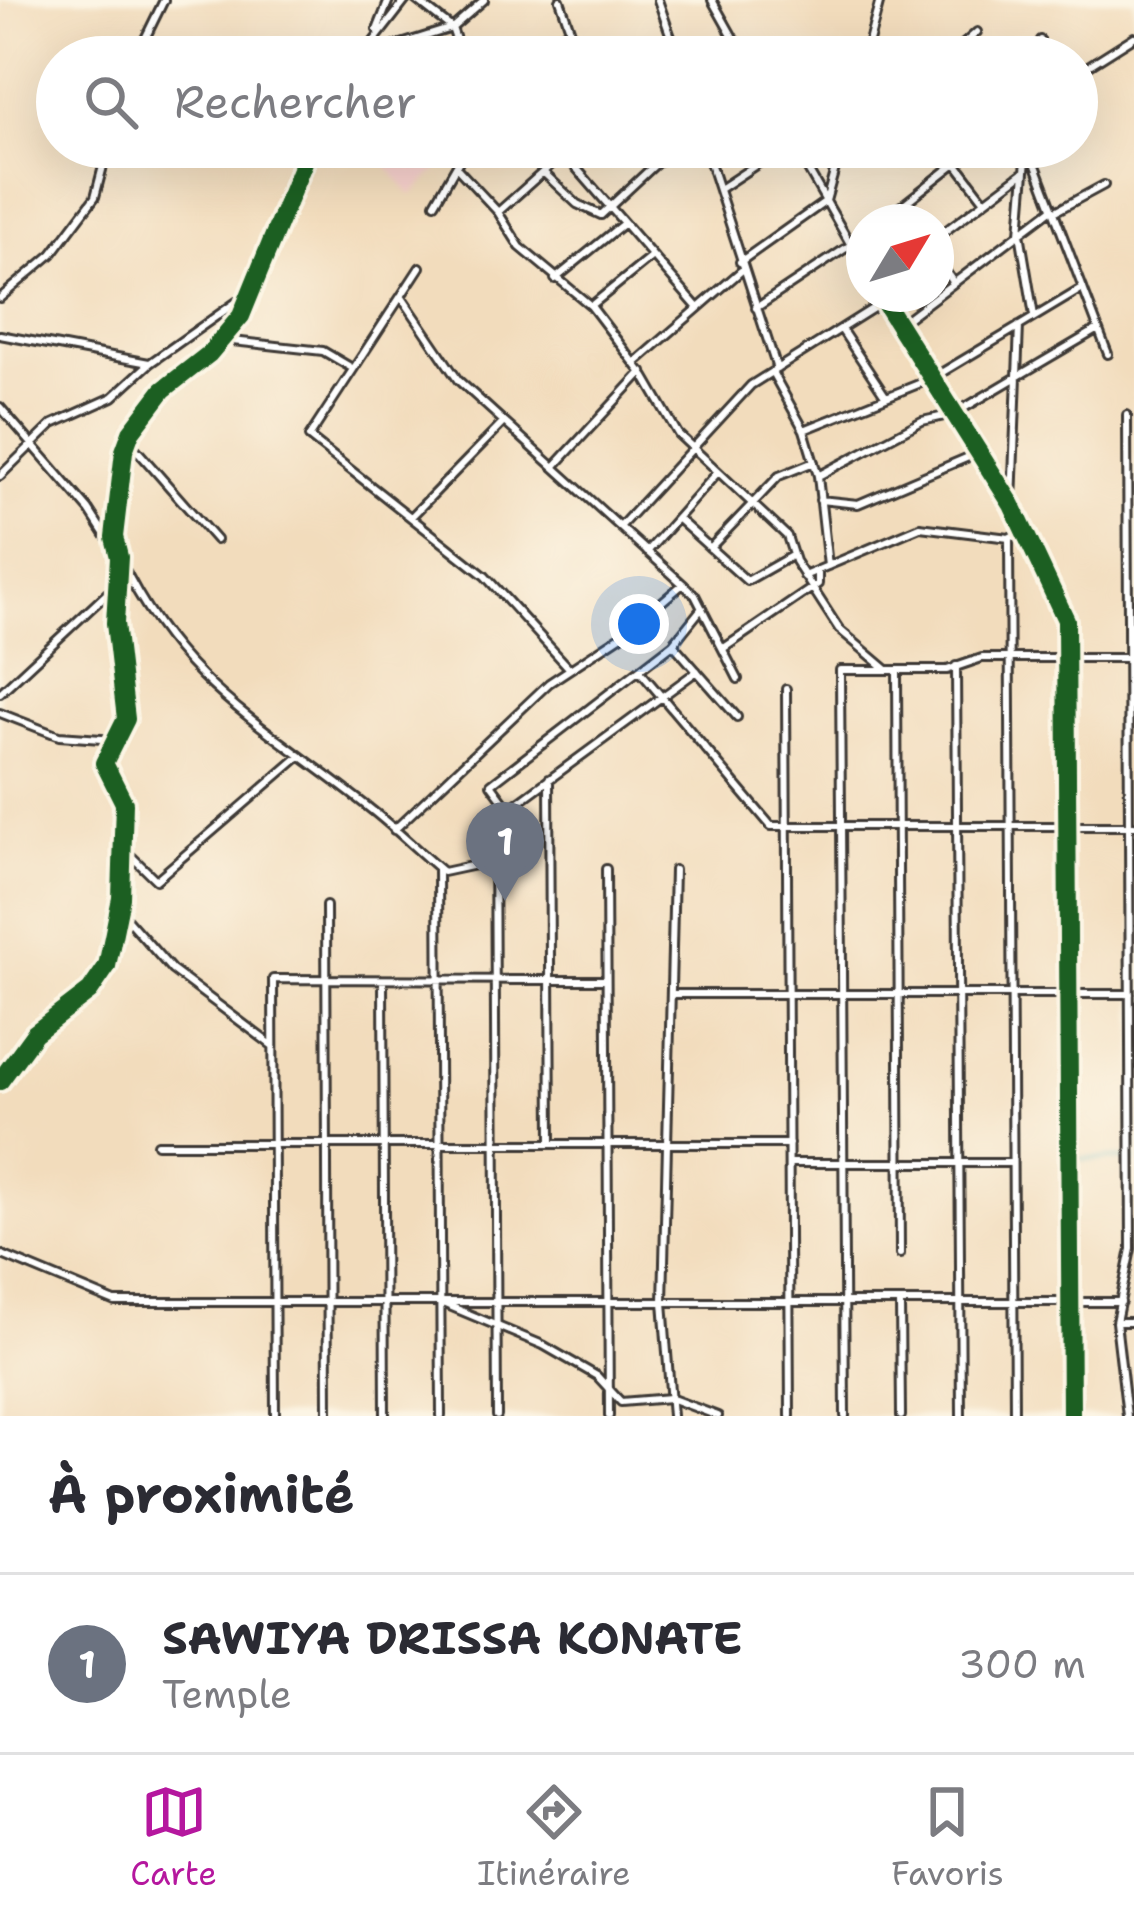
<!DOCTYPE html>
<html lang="fr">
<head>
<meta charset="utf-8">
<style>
	body { margin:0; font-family:"Shantell Sans",sans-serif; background:#f7f7f7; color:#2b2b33 }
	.compass { position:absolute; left:846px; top:204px; width:108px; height:108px; border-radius:50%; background:#fff; box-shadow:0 12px 48px #0002; rotate:52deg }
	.you { position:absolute; left:639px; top:624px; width:42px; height:42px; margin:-30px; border:9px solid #fff; border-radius:50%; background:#1a73e8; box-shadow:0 0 0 18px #1a73e833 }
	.badge { display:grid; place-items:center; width:78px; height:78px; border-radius:50%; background:#b5179e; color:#fff; font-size:39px; font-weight:700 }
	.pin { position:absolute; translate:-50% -99px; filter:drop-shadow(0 3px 6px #0008) }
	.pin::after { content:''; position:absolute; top:63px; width:42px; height:36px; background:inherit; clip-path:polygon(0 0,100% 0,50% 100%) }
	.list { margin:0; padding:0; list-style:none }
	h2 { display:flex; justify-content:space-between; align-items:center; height:156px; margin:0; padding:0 48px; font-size:51px }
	h2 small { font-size:39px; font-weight:400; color:#7c7c81 }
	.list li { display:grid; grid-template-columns:78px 1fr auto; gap:36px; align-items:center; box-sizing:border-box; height:180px; padding:0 48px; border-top:3px solid #e1e1e2 }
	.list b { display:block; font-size:45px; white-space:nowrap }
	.list p { margin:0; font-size:39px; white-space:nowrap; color:#7c7c81 }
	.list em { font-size:39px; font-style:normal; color:#7c7c81 }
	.icon { flex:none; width:66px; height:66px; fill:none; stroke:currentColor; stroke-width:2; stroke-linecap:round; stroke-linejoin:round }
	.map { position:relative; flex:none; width:1134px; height:1416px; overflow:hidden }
	.search { position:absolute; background:#fff; box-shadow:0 12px 48px #0002; left:36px; right:36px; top:36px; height:132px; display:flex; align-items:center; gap:30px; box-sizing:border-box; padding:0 42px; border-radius:66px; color:#7c7c81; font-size:45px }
	.sheet { height:336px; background:#fff }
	nav { display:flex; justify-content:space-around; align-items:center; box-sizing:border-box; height:168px; border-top:3px solid #e1e1e2; background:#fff; font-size:33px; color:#7c7c81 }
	nav a { display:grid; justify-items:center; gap:6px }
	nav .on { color:#b5179e }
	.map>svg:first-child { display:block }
	.built { fill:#f7d0cc }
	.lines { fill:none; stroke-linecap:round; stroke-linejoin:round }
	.stream { stroke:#45b4be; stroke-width:3 }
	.minor-casing { stroke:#3c3934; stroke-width:12 }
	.tertiary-casing { stroke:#3c3934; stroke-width:12 }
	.minor { stroke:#fff; stroke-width:6 }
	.tertiary { stroke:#fff; stroke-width:6 }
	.cycleway-casing { stroke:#fcf5e5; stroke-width:26 }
	.cycleway { stroke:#1b5e20; stroke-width:18 }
</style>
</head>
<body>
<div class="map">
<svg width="1134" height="1416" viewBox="0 0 1134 1416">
	<rect width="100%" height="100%" fill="#fcf5e5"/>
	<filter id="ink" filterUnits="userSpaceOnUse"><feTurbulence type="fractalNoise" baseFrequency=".00833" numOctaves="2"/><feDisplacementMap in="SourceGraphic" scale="24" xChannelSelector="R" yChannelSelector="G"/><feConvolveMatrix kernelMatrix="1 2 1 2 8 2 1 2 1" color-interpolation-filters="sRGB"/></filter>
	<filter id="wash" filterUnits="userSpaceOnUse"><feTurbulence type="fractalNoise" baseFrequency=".004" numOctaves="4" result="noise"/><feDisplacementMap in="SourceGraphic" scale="48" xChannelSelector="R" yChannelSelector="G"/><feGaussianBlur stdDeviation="2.7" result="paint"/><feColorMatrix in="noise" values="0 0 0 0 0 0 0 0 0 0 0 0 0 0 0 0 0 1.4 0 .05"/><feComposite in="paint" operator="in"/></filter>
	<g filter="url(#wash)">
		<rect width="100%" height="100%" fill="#f2dcbc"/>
		<path class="built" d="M370,147H462L411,195Z"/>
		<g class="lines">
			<path class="stream" d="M1071,1159H1134"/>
		</g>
	</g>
	<g filter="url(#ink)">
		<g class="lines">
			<defs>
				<path id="minor" d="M416,0L452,28L462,57
					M658,0L678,57
					M712,0L744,57
					M377,30L389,0
					M364,54L406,0
					M363,56L452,28L484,0
					M136,57L164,0
					M533,57L570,29L560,0
					M865,57L880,0
					M949,57L977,32
					M1038,57L1040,40
					M1077,73L1134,37
					M558,147L698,308
					M705,147L777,369
					M795,147L864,268
					M1027,147L1020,233L1034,316
					M1029,147L1108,354
					M956,163L985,201
					M456,167L498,212L520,247L591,306L645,377L678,434L787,536L795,561L839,629L886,669
					M543,172L577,204L601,215L674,147
					M721,188L783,147
					M435,203L467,147
					M900,207L910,222
					M498,212L562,155
					M1054,212L1104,185
					M881,222L976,147
					M936,238L1024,172
					M936,258L954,283
					M740,262L826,201L841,147
					M420,267L309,437L485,576L570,669
					M555,279L624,223
					M879,294L1012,505L1066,620L1071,1416
					M401,296L458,380L695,595L738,679
					M0,298L52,254L95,197L108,147
					M592,305L650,258
					M756,308L864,236
					M897,326L1052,209
					M841,329L886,397
					M0,335L149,363
					M223,340L323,351L352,368
					M635,363L741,271
					M772,372L804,430L818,476L828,566
					M0,407L89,510L114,549
					M804,430L931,379L1083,288
					M128,440L216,540
					M555,466L642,372
					M0,476L53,424L113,397L150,363L252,291
					M818,476L922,421L954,414L1098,329
					M820,500L858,504L978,453
					M1012,502L1019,326
					M412,516L504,422
					M677,518L747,581L793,555
					M620,527L751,385L883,302
					M1009,538L1014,1416
					M710,548L779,476L814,462
					M647,552L718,472
					M121,561C182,689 269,727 373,811C397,830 419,852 443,872L494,861
					M804,576L920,527L1009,538L1024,530
					M673,644L737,717
					M724,648L818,584V570
					M956,666L961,1416
					M639,670L771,826H1134
					M897,670L900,1254
					M786,689L790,1416
					M0,693L115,586
					M0,713L59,736L116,740
					M549,779L551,1144
					M508,807L491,784L673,644L702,608
					M394,830L549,683L625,633L683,584
					M123,848L156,880L299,757
					M438,868L441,1416
					M606,869L609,1416
					M326,906L328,1416
					M119,910L172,970L273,1046
					M383,980L385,1416
					M671,994H1130
					M0,1081L35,1033L90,991L107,966L121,898L124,803L104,763L126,719L115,623L119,557L114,537L124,451L131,432L163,390L209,354L241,316L310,147
					M157,1144H789
					M789,1163H1012
					M444,1302H1121
					M900,1302L901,1416
					M1116,1322H1134
					M275,1416L273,979L606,980
					M497,1416L494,820L697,671
					M672,1416L663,1302L674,870
					M845,1416L840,670H947L982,658H1134
					M1127,1416L1116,1322L1131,1249L1127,415"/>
				<path id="tertiary" d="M0,1254L115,1302H440L543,1345L597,1376L621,1402L670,1398L718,1416"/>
			</defs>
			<use href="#minor" class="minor-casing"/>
			<use href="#tertiary" class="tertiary-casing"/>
			<use href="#minor" class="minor"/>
			<use href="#tertiary" class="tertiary"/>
			<defs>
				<path id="cycleway" d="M879,294L1012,505L1066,620L1071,1416
					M0,1081L35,1033L90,991L107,966L121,898L124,803L104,763L126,719L115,623L119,557L114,537L124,451L131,432L163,390L209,354L241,316L310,147"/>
			</defs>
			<use href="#cycleway" class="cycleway-casing"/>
			<use href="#cycleway" class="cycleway"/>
		</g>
	</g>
</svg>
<svg class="compass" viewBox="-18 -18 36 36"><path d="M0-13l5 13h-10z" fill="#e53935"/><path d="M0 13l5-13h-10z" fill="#7c7c81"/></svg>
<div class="you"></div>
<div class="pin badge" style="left:505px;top:901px;background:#6b7280">1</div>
<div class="search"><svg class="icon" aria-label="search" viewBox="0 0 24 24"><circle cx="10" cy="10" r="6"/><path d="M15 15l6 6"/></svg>Rechercher</div>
</div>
<section class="sheet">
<h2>À proximité<small></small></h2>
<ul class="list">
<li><span class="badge" style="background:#6b7280">1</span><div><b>SAWIYA DRISSA KONATE</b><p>Temple</p></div><em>300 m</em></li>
</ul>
</section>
<nav>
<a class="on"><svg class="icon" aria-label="map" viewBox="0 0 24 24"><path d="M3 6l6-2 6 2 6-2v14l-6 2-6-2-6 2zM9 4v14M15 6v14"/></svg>Carte</a>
<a><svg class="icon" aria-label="directions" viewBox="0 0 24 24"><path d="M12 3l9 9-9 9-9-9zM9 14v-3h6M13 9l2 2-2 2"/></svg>Itinéraire</a>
<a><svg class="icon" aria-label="saved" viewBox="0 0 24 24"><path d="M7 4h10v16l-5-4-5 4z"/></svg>Favoris</a>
</nav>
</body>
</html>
